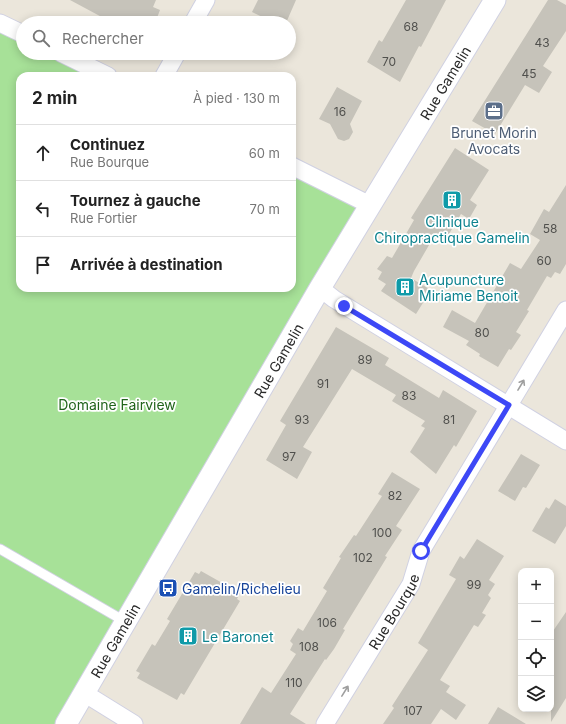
<!DOCTYPE html>
<html lang="fr">
<head>
<meta charset="utf-8">
<style>
	body { margin:0; font-family:Inter,sans-serif; background:#f6f6f6; color:#222 }
	.controls { position:absolute; right:12px; bottom:12px; display:grid; overflow:hidden; border-radius:8px; box-shadow:0 2px 10px #0003 }
	.controls button { width:36px; height:36px; display:grid; place-items:center; padding:0; border:0; border-bottom:1px solid #e0e0e0; background:#fff; color:#222; font:20px sans-serif }
	.stop { position:absolute; width:12px; height:12px; margin:-9px; border:3px solid #3d48f6; border-radius:50%; background:#fff }
	.stop.end { background:#3d48f6; border-color:#fff; box-shadow:0 1px 4px #0008 }
	.list { margin:0; padding:0; list-style:none }
	h2 { display:flex; justify-content:space-between; align-items:center; height:52px; margin:0; padding:0 16px; font-size:17px }
	h2 small { font-size:13px; font-weight:400; color:#767676 }
	.list li { display:grid; grid-template-columns:26px 1fr auto; gap:12px; align-items:center; box-sizing:border-box; height:56px; padding:0 16px; border-top:1px solid #e0e0e0 }
	.list b { display:block; font-size:15px; white-space:nowrap }
	.list p { margin:0; font-size:13px; white-space:nowrap; color:#767676 }
	.list em { font-size:13px; font-style:normal; color:#767676 }
	.icon { flex:none; width:22px; height:22px; fill:none; stroke:currentColor; stroke-width:2; stroke-linecap:round; stroke-linejoin:round }
	.map { position:relative; flex:none; width:566px; height:724px; overflow:hidden }
	.search { position:absolute; background:#fff; box-shadow:0 2px 10px #0003; left:16px; top:16px; width:280px; height:44px; display:flex; align-items:center; gap:10px; box-sizing:border-box; padding:0 14px; border-radius:22px; color:#767676; font-size:15px }
	.panel { position:absolute; background:#fff; box-shadow:0 2px 10px #0003; left:16px; top:72px; width:280px; height:220px; border-radius:12px }
	.map>svg:first-child { display:block }
	.green { fill:#a7e198 }
	.building { fill:#c6c3ba }
	.lines { fill:none; stroke-linecap:round; stroke-linejoin:round }
	.service-casing { stroke:#d0d1e2; stroke-width:11 }
	.minor-casing { stroke:#d0d1e2; stroke-width:19 }
	.tertiary-casing { stroke:#d0d1e2; stroke-width:23 }
	.service { stroke:#fff; stroke-width:9 }
	.minor { stroke:#fff; stroke-width:17 }
	.tertiary { stroke:#fff; stroke-width:21 }
	.oneway { stroke:#9f9f9f }
	.route { stroke:#3d48f6; stroke-width:5 }
	.labels { text-anchor:middle; dominant-baseline:central; stroke-width:3.5; stroke-linejoin:round; paint-order:stroke }
	.number-label { font-size:12px; fill:#50504d }
	.street-label { font-size:14px; fill:#292929; stroke:#fff }
	.service-label { font-size:14px; fill:#4e5e75; stroke:#fff }
	.culture-label { font-size:14px; fill:#0d838f; stroke:#fff; text-anchor:start }
	.park-label { font-size:14px; fill:#21641b; stroke:#fff }
	.transit-label { font-size:14px; fill:#164399; stroke:#fff; text-anchor:start }
</style>
</head>
<body>
<div class="map">
<svg width="566" height="724" viewBox="0 0 566 724">
	<rect width="100%" height="100%" fill="#ebe6db"/>
	<path class="green" d="M0,23L23,34V53H61L108,76H20V288H292V167L370,205L66,724H0Z"/>
	<path class="building" d="M70,0H156L153,7L160,10L155,23H124L113,18L111,22Z
		M258,0H296L286,23H275L252,12Z
		M406,0H446L421,47L419,46L400,82L367,62L379,40L382,42Z
		M548,0H557L566,5V31L543,66L552,72L539,93L525,85L495,134L472,121Z
		M337,87L362,101L350,124L353,132L349,139L344,141L338,139L330,124L319,119Z
		M455,148L489,170L470,200L477,205L469,219L461,214L446,239L436,233L414,271L411,278L431,290L416,314L381,291L386,284L378,279L382,272L377,269L387,256L392,258L414,220L411,218Z
		M566,185V264L560,274L555,272L551,278L547,276L527,310L529,311L516,332L521,335L511,350L509,349L498,367L479,356L480,354L466,345L469,341L443,327L452,310L475,323L510,263L521,269L540,240L530,234L544,209L549,212Z
		M336,327L389,358L385,365L439,398L443,390L477,411L456,447L454,445L436,474L410,452L425,428L421,426L425,421L392,401L396,395L352,369L303,447L312,452L297,479L266,460L286,425L280,421Z
		M521,454L540,465L526,488L523,487L515,501L498,491Z
		M392,472L420,489L396,526L402,530L385,556L387,557L343,629L345,630L334,649L326,660L325,659L290,714L306,724H240L262,687L271,693L296,654L290,650L293,644L290,641L298,628L303,631L327,591L323,588L341,558L339,557L354,535L356,536L382,496L378,494Z
		M555,499L566,506V526L555,544L532,531L546,507L549,509Z
		M477,539L504,556L489,580L495,584L488,595L491,598L482,613L486,615L478,627L474,625L440,680L450,686L446,692L466,705L456,720L441,709L431,724H383L394,708L392,706L428,650L418,643L456,579L449,575L460,556L464,559Z
		M201,571L240,593L237,599L240,601L184,695L181,693L177,700L137,678L140,673L136,671L152,644L155,646L170,621L167,619L195,572L199,574Z
		M566,612V698L551,722V634Z
		M498,707L526,724H488Z"/>
	<g class="lines">
		<defs>
			<path id="service" d="M0,549L126,622"/>
			<g id="minor">
				<path d="M0,23L23,34"/>
				<path d="M193,23L206,0"/>
				<path d="M61,53L108,76"/>
				<path d="M164,76L177,53"/>
				<path d="M292,166L370,205"/>
				<path d="M320,288L334,299L566,441"/>
				<path d="M84,693L134,724"/>
				<path id="s1" d="M325,724L411,584L421,551L566,310"/>
			</g>
			<g id="tertiary">
				<path id="s2" d="M66,724L320,288L495,0"/>
			</g>
		</defs>
		<use href="#service" class="service-casing"/>
		<use href="#minor" class="minor-casing"/>
		<use href="#tertiary" class="tertiary-casing"/>
		<use href="#service" class="service"/>
		<use href="#minor" class="minor"/>
		<use href="#tertiary" class="tertiary"/>
	</g>
	<defs><path id="oneway-shaft" d="M-6 0H5M1.5-3L5.5 0L1.5 3" fill="none" stroke-width="1.6" stroke-linecap="round" stroke-linejoin="round"/></defs>
	<g class="oneway">
		<use href="#oneway-shaft" transform="translate(521 385) rotate(-59)"/>
		<use href="#oneway-shaft" transform="translate(345 691) rotate(-58)"/>
	</g>
	<g class="lines">
		<path class="route" d="M344,306L509,405L421,551"/>
	</g>
	<defs>
		<symbol id="office-square" viewBox="-11 -11 22 22"><rect x="-9" y="-9" width="18" height="18" rx="4" fill="#5c6f8a" stroke="#fff"/><path d="M-6-3h4V-5.5h4V-3h4V5H-6ZM-1-4.5V-3h2v-1.5ZM-6 0V1H6V0Z" fill="#fff"/></symbol>
		<symbol id="building-square" viewBox="-11 -11 22 22"><rect x="-9" y="-9" width="18" height="18" rx="4" fill="#0f9aa8" stroke="#fff"/><path d="M-4-6H4V6H1V3H-1V6H-4ZM-2.5-4.3h1.7v1.8h-1.7ZM.8-4.3h1.7v1.8H.8ZM-2.5-1h1.7V.8h-1.7ZM.8-1h1.7V.8H.8Z" fill="#fff"/></symbol>
		<symbol id="bus-square" viewBox="-11 -11 22 22"><rect x="-9" y="-9" width="18" height="18" rx="4" fill="#1a4fb4" stroke="#fff"/><path d="M-5-6H5V4H4V6H2V4H-2V6H-4V4H-5ZM-3.5-4V0h7V-4ZM-3.5 1.2v1.5H-2V1.2ZM2 1.2v1.5H3.5V1.2Z" fill="#fff"/></symbol>
	</defs>
	<g fill-rule="evenodd">
		<use href="#office-square" x="483" y="100" width="22" height="22"/>
		<use href="#building-square" x="441" y="189" width="22" height="22"/>
		<use href="#building-square" x="394" y="276" width="22" height="22"/>
		<use href="#bus-square" x="157" y="577" width="22" height="22"/>
		<use href="#building-square" x="177" y="625" width="22" height="22"/>
	</g>
	<g class="labels">
		<g class="number-label">
			<text x="411" y="26">68</text>
			<text x="542" y="42">43</text>
			<text x="389" y="61">70</text>
			<text x="529" y="73">45</text>
			<text x="340" y="111">16</text>
			<text x="550" y="228">58</text>
			<text x="544" y="260">60</text>
			<text x="482" y="332">80</text>
			<text x="365" y="359">89</text>
			<text x="323" y="383">91</text>
			<text x="409" y="395">83</text>
			<text x="302" y="419">93</text>
			<text x="449" y="419">81</text>
			<text x="289" y="456">97</text>
			<text x="395" y="495">82</text>
			<text x="382" y="532">100</text>
			<text x="363" y="557">102</text>
			<text x="474" y="584">99</text>
			<text x="327" y="622">106</text>
			<text x="309" y="646">108</text>
			<text x="294" y="682">110</text>
			<text x="413" y="710">107</text>
		</g>
		<g class="street-label">
			<text stroke="none"><textPath href="#s2" startOffset="745">Rue Gamelin</textPath></text>
			<text stroke="none"><textPath href="#s2" startOffset="421">Rue Gamelin</textPath></text>
			<text stroke="none"><textPath href="#s1" startOffset="132">Rue Bourque</textPath></text>
			<text stroke="none"><textPath href="#s2" startOffset="97">Rue Gamelin</textPath></text>
		</g>
		<g class="service-label">
			<text x="494" y="132">Brunet Morin<tspan x="494" dy="16">Avocats</tspan></text>
		</g>
		<g class="culture-label">
			<text x="452" y="221" text-anchor="middle">Clinique<tspan x="452" dy="16">Chiropractique Gamelin</tspan></text>
			<text x="419" y="279">Acupuncture<tspan x="419" dy="16">Miriame Benoit</tspan></text>
			<text x="202" y="636">Le Baronet</text>
		</g>
		<g class="park-label">
			<text x="117" y="404">Domaine Fairview</text>
		</g>
		<g class="transit-label">
			<text x="182" y="588">Gamelin/Richelieu</text>
		</g>
	</g>
</svg>
<div class="controls">
<button>+</button>
<button>−</button>
<button><svg class="icon" aria-label="locate" viewBox="0 0 24 24"><circle cx="12" cy="12" r="6"/><path d="M12 2v4M12 18v4M2 12h4M18 12h4"/></svg></button>
<button><svg class="icon" aria-label="layers" viewBox="0 0 24 24"><path d="M12 4l9 5-9 5-9-5zM3 14l9 5 9-5"/></svg></button>
</div>
<div class="stop" style="left:421px;top:551px"></div>
<div class="stop end" style="left:344px;top:306px"></div>
<div class="search"><svg class="icon" aria-label="search" viewBox="0 0 24 24"><circle cx="10" cy="10" r="6"/><path d="M15 15l6 6"/></svg>Rechercher</div>
<section class="panel">
<h2>2 min<small>À pied · 130 m</small></h2>
<ul class="list">
<li><svg class="icon" aria-label="ahead" viewBox="0 0 24 24"><path d="M12 20V5M6 11l6-6 6 6"/></svg><div><b>Continuez</b><p>Rue Bourque</p></div><em>60 m</em></li>
<li><svg class="icon" aria-label="left" viewBox="0 0 24 24"><path d="M17 20v-9H6M10 6l-5 5 5 5"/></svg><div><b>Tournez à gauche</b><p>Rue Fortier</p></div><em>70 m</em></li>
<li><svg class="icon" aria-label="arrive" viewBox="0 0 24 24"><path d="M6 21V4h12l-3 4 3 4H6"/></svg><div><b>Arrivée à destination</b></div></li>
</ul>
</section>
</div>
</body>
</html>
